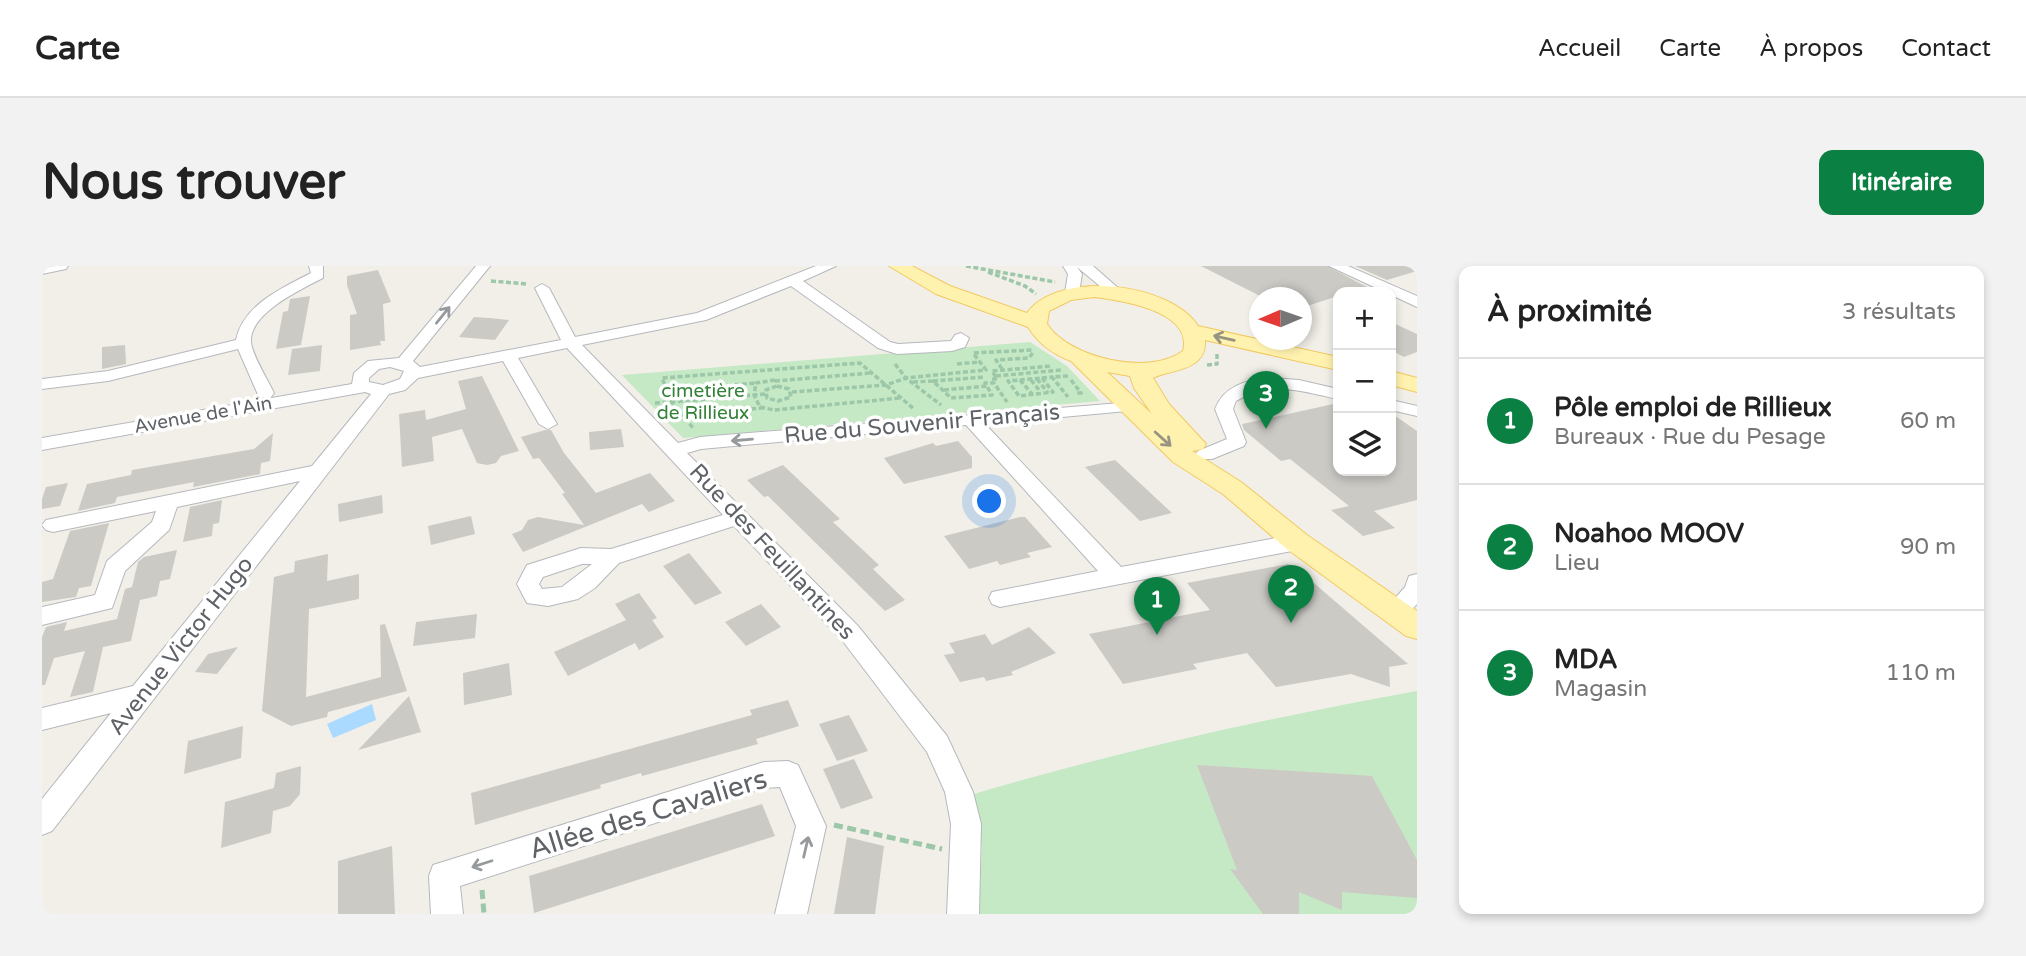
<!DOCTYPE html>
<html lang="fr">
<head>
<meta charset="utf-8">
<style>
	body { margin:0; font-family:"Varela Round",sans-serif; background:#f2f2f2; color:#222 }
	.controls { position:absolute; right:21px; top:21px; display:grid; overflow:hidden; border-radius:14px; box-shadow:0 4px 10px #0003 }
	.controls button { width:63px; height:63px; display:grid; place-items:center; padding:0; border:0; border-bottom:2px solid #e0e0e0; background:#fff; color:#222; font:35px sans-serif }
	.compass { position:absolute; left:1207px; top:21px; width:63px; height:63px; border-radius:50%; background:#fff; box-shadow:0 4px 10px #0003; rotate:268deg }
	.you { position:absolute; left:948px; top:236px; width:24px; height:24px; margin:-18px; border:5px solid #fff; border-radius:50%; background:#1a73e8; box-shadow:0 0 0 10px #1a73e833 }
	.badge { display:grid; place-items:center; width:46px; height:46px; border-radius:50%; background:#0b8043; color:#fff; font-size:23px; font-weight:700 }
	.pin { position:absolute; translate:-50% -58px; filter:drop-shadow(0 2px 4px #0008) }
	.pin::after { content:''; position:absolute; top:37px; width:24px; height:21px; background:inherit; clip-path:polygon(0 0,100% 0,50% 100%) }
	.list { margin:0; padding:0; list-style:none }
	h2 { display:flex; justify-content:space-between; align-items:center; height:91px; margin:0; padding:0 28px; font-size:30px }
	h2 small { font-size:23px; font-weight:400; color:#767676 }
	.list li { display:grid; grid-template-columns:46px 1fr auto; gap:21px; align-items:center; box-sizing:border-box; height:126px; padding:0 28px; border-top:2px solid #e0e0e0 }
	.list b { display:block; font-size:26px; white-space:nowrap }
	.list p { margin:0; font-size:23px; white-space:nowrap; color:#767676 }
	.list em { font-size:23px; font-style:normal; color:#767676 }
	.icon { flex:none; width:38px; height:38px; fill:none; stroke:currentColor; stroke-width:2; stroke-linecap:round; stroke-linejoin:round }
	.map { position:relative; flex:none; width:1375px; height:648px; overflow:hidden; border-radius:14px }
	header { display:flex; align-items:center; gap:42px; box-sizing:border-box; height:98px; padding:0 35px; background:#fff; border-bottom:2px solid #e0e0e0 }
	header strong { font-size:33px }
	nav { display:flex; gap:38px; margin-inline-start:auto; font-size:24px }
	.intro { display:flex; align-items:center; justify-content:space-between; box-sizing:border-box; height:168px; padding:0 42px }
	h1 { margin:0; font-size:49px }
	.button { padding:18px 32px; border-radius:14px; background:#0b8043; color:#fff; font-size:24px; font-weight:700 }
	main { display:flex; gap:42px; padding:0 42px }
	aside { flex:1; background:#fff; border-radius:14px; box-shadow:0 4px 10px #0003 }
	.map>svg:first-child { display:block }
	.green { fill:#c5e8c5 }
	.water { fill:#aadaff }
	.building { fill:#cccac5 }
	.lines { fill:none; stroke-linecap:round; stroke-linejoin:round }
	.minor-casing { stroke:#b5b8bc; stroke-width:2 }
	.major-casing { stroke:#f2c960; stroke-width:2 }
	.path-far1 { stroke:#9cc7a9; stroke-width:3.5; stroke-dasharray:5 2.5; stroke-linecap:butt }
	.path { stroke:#9cc7a9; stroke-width:5; stroke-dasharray:9 4.5; stroke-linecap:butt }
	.minor { fill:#fff; fill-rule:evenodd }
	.major { fill:#fff2af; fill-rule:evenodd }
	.oneway { stroke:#979a9d }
	.oneway2 { stroke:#979581 }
	.labels { text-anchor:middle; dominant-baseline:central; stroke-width:7; stroke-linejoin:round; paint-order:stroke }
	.far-park-label { font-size:19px; fill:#348238; stroke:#fff }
	.far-street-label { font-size:19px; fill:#5f6368; stroke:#fff }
	.street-label { font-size:23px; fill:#5f6368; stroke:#fff }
	.near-street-label { font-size:28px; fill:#5f6368; stroke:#fff }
</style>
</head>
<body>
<header>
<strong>Carte</strong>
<nav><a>Accueil</a><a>Carte</a><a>À propos</a><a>Contact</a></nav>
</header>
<div class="intro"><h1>Nous trouver</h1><a class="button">Itinéraire</a></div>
<main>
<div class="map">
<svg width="1375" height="648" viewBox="0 0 1375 648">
	<rect width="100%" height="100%" fill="#f1efe8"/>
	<path class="green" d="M988,76L1025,100L1058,135L641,172L580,109Z
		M1375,425V648H937L940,581L932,528C1077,485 1226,452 1375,425Z"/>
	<path class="water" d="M330,438L334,454L291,472L285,458Z"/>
	<path class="building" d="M1159,0H1285L1325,21L1308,26H1296V30L1259,42V32H1222Z
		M1313,0H1375V5L1345,14Z
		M336,4L349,36L341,38L343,75H338L339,79L308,84V49L315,48L305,19V10Z
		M268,30L259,79L234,83L241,46L246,45L248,33Z
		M432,51L447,52L467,54L453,74L417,71Z
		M1349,56L1375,68V86L1362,91L1349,84Z
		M83,79L84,98L60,103V81Z
		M280,79L278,105L246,109L250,83Z
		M440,110L477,185L459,190L454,197L445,199L435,197L420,163L390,171L392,195L360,201L357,148L383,144L384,154L424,143L416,115Z
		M1296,137V205H1349V147L1375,165V234L1332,245L1353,262L1321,270L1289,244L1307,240L1248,193L1239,195L1202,164L1200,158Z
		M579,163L582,181L548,184L547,166Z
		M503,164H509L522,187L554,227L608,207L633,235L607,246L600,238L481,286L470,268L480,264L486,254L496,251L542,259L520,228L523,227L497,192L491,193L479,171Z
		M231,167L228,195L219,197L218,208L151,221L152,216L75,231L73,237L36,245L45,218L89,209L90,204L212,183Z
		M916,175L930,191V202L862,218L842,192L891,177L894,180Z
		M1073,194L1130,247L1098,255L1043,201Z
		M741,199L798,253L791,256L837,299L831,303L863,334L843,345L726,230L722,231L705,214Z
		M26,217L18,240L0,243V233L4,221Z
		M340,229L341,247L297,256L296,238Z
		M180,234L177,257L171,258L170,270L141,276L148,241Z
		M429,250L433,268L389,279L386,260Z
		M978,251H983L1010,281L985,287L989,291L958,299L955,295L927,303L902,270Z
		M67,257L49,320L37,322L34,331L0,336V316L11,313L28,265Z
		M135,284L128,313L118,315L115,330L98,334L89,375L61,381L51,426L28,431L43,385L12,392L3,419H0V371L4,361L25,356L22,365L75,353L83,323L90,321L96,296L102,291Z
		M647,287L680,327L653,339L621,300Z
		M286,288L285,315L317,308V333L267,343L264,431L339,411L338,359L343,358L365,425L286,446L285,451L249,460L220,445L232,311L252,306L253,295Z
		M1246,298L1252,300L1366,398L1347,401L1348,421L1309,408L1234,421L1205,387L1151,398L1155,403L1081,418L1047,368L1168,344L1145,317Z
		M597,327L615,352L610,354L622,371L597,384L593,377L526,410L512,386L584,354L573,338Z
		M719,338L739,361L704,380L683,356Z
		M435,348L433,372L371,380L374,356Z
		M987,361L1014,387L969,406L971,409L944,415L942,411L918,416L902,389L913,387L907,377L943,368L950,379Z
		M196,381L175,408L153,406L166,388Z
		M467,397L470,429L422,439L421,407Z
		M367,430L379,466L316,484Z
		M746,434L757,460L714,473L716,478L600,510L599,507L558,519L559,522L433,559L429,527L710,449L708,444Z
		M807,449L826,485L795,495L777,458Z
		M201,460L199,492L142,508L146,475Z
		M812,493L831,532L799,543L781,503Z
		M1155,499L1330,510L1375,594V632L1300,626V644L1257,626V648H1221L1188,603L1195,604Z
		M259,500L258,528L248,540L231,545L229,567L179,582L183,536L232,522L234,507Z
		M720,538L733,570L492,647L487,610Z
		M805,571L842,580L833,648H792Z
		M350,580L353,648H296V595Z"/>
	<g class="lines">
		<defs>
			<path id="minor" d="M0,0H26L24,3L0,8Z
				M267,0H281V12C260,23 207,47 209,76C210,89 226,114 232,127L229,131H217L196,83L66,115L0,123V113L66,105L194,74C201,39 240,22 269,7Z
				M434,0H448L371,95L378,101L519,74L493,22L500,18L507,22L533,71L655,47L774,0H794L761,15L848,76L856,78L909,75L913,69L919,67L927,72L923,81L910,85L855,88L836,82L749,20L664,54L540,79L636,177L658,171L1091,136L1094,140L1091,144L1085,145L943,158L1079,301L1255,268L1263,271L1266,276L1263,281L1255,284L958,341L950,338L947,332L950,326L1056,305L924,159L659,183L645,187L816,360L905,470L931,526L939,558L937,648H905L909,558L903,526L885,486L800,374L692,260L577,297L553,322L536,333L506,340L485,337L475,318L485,299L539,282L569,283L681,249L525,82L476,92L515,158L506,163L497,158L461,95L376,112L363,124L347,128L10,565L0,569V533L69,447L0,464V442L91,420L258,215L135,241L127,264L83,305L70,342L0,359V341L53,329L65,295L110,256L114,245L11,266L4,264L0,259L4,254L270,200L329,128L323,126L0,184V172L310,118L312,107L326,95L357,92ZM348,101L362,105L358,113L341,119L327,116V112L337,103ZM540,298H550L520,321L500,323L497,318L501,311Z
				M1021,0H1051L1083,28L1076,32L1071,31L1035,1L1040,8L1037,27L1030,31L1025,30L1023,27L1026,8Z
				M1287,0H1306L1375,30V41Z
				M1227,112L1257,114L1296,123V133C1259,125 1229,114 1194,135L1191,143L1204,176L1202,180L1170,193H1156L1153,189L1156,185L1185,173L1173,143C1182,120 1204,114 1227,112Z
				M1349,134L1375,140V150L1349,144Z
				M1375,308V338C1365,348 1360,357 1345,352L1341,346L1363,321L1367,310Z
				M746,495L756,499L784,560L765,648H733L754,560L738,521L722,522L418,620L421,648H389L387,610L391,599L722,496Z"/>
			<path id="major" d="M847,0H870L908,20L985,47C1017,3 1129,17 1156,60L1296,91V104L1163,74C1165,106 1127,103 1111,112L1127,138L1164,178L1161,183L1150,185L1199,216L1265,269L1375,345V373L1364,370L1245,283L1181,228L1131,196L1029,95C1010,88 996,77 986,61L894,28ZM1052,31C1078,34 1152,45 1141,85C1108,110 1028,93 1005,58L1007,45L1029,34ZM1065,106L1088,110L1092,122L1110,148Z
				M1349,105L1375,112V126L1349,119Z"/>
		</defs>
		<use href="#minor" class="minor-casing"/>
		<use href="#major" class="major-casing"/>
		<path class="path-far1" d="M924,0L1013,16
			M946,6L983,20L994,28
			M449,15L485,18
			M932,87L990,84
			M853,98L864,112L944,104L931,87
			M915,98L937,96
			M1165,99L1175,98V86
			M960,103L954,94L987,92L992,85
			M954,110L1019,104
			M1026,110L1010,111L1026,131
			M1000,112L1011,126L977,130L966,115Z
			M1000,112L1010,111
			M950,113H955L950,105L1010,100
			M995,113L1006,127
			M733,114L714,117L712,129L718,141L732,144L858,132
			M978,114L990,128
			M989,114L997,124
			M1029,114L1039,127H1035
			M733,115L829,107
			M891,115L943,111
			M871,116L891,115L909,132L950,129L943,117H952L965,136
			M735,120L747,123L749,131L736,135L725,132L724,124Z
			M625,124L715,117
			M902,124L945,120
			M750,126L844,119L864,112L899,139
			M723,128L630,136L620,112L818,97L872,143
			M613,137L630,136L651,162
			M642,150L720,142"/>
		<path class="path" d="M792,559L900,583
			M440,624L442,648"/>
		<use href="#minor" class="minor"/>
		<use href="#major" class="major"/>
	</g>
	<defs><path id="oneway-shaft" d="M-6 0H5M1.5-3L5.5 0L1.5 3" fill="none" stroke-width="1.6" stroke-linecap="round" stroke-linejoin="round" transform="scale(1.75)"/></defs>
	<g class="oneway">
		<use href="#oneway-shaft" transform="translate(401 49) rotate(-51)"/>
		<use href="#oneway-shaft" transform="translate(700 174) rotate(175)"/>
		<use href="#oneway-shaft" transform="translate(764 581) rotate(-77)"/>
		<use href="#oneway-shaft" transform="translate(440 598) rotate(162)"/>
	</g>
	<g class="oneway2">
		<use href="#oneway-shaft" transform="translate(1182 72) rotate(-167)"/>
		<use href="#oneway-shaft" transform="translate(1121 173) rotate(42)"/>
	</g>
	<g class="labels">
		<g class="far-park-label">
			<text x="661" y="125">cimetière<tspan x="661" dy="22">de Rillieux</tspan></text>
		</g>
		<g class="far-street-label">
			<text transform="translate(161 149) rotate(-10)">Avenue de l'Ain</text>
		</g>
		<g class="street-label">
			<text transform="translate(880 158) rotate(-5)">Rue du Souvenir Français</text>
			<text transform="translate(730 286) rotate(47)">Rue des Feuillantines</text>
			<text transform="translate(139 380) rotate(-52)">Avenue Victor Hugo</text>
		</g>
		<g class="near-street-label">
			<text transform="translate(606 548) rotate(-17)">Allée des Cavaliers</text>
		</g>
	</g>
</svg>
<div class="controls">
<button>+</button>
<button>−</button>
<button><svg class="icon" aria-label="layers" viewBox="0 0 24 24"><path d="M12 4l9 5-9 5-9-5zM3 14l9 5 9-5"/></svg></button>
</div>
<svg class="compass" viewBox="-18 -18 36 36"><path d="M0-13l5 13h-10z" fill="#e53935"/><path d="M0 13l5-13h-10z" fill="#767676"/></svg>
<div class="you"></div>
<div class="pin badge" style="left:1115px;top:369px">1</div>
<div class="pin badge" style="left:1249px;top:357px">2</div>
<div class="pin badge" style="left:1224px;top:163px">3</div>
</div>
<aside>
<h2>À proximité<small>3 résultats</small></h2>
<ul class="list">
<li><span class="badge">1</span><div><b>Pôle emploi de Rillieux</b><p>Bureaux · Rue du Pesage</p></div><em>60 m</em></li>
<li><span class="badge">2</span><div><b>Noahoo MOOV</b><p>Lieu</p></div><em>90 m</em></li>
<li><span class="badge">3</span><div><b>MDA</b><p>Magasin</p></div><em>110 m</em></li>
</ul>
</aside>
</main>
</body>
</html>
